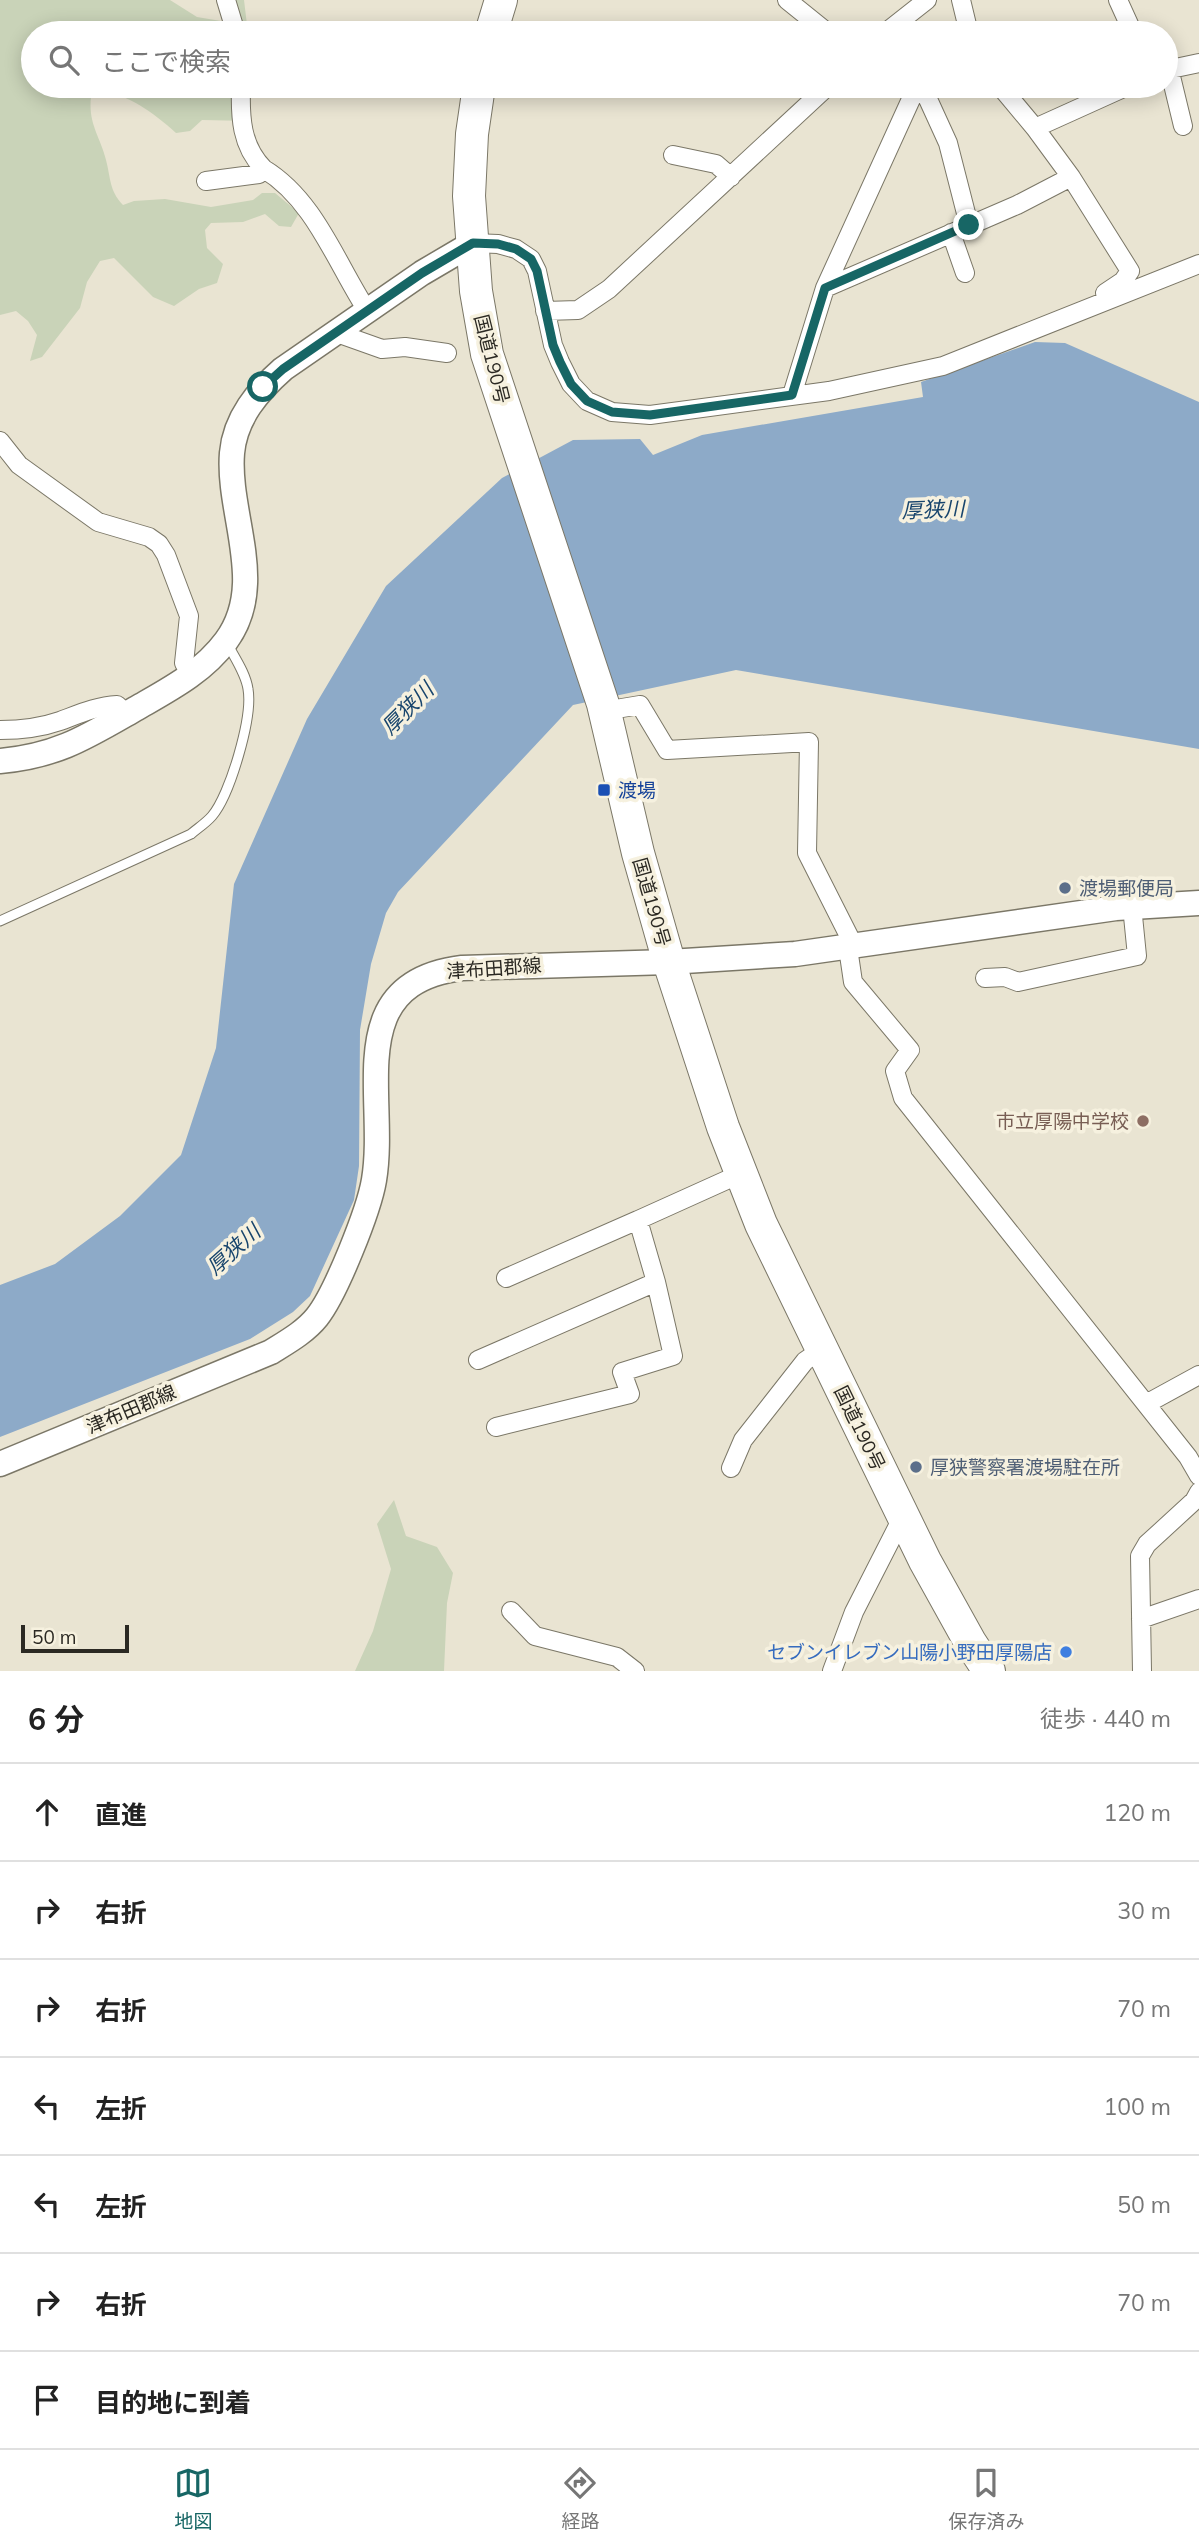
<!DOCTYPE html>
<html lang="ja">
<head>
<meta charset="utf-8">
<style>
	body { margin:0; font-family:Mulish,"Noto Sans JP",sans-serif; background:#f6f6f6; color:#222 }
	.scale { position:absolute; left:21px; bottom:18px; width:108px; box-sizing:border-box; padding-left:7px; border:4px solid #2b2923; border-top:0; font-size:19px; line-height:24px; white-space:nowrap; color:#2b2923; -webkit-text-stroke:5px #f6f1df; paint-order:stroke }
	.stop { position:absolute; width:21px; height:21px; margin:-16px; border:5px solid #176665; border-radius:50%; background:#fff }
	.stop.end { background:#176665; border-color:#fff; box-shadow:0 2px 7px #0008 }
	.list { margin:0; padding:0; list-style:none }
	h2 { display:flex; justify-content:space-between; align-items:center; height:91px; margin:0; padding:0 28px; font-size:30px }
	h2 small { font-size:23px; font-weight:400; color:#767676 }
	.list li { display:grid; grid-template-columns:46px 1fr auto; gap:21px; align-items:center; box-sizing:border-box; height:98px; padding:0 28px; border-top:2px solid #e0e0e0 }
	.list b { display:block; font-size:26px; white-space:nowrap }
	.list em { font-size:23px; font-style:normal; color:#767676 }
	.icon { flex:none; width:38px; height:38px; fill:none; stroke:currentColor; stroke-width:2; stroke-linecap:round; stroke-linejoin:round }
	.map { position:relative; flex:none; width:1199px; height:1671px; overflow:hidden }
	.search { position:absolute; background:#fff; box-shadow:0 4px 18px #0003; left:21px; right:21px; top:21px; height:77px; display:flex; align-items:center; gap:18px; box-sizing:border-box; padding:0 24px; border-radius:38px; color:#767676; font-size:26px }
	.sheet { height:777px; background:#fff }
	nav { display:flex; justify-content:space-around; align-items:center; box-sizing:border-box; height:98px; border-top:2px solid #e0e0e0; background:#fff; font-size:19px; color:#767676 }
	nav a { display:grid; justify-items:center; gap:4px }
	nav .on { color:#176665 }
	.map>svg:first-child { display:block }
	.green { fill:#c9d3b8 }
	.water { fill:#8daac8 }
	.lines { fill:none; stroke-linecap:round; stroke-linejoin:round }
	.lane-casing { stroke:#7b7767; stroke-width:11 }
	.street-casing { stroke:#7b7767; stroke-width:20 }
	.secondary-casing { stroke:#7b7767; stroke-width:27 }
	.highway-casing { stroke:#7b7767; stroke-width:34 }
	.lane { stroke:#fff; stroke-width:9 }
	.street { stroke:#fff; stroke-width:18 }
	.secondary { stroke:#fff; stroke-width:24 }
	.highway { stroke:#fff; stroke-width:32 }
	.route { stroke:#176665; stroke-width:9 }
	.transit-dot { fill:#1a4fb4; stroke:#f6f1df; stroke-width:2.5 }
	.service-dot { fill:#5c6f8a; stroke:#f6f1df; stroke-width:2.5 }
	.education-dot { fill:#8d6e63; stroke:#f6f1df; stroke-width:2.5 }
	.shop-dot { fill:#3f7fe0; stroke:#f6f1df; stroke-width:2.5 }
	.labels { text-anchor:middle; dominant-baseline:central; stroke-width:7; stroke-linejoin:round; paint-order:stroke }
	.street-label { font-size:19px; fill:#2b2923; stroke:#f6f1df }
	.transit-label { font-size:19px; fill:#164399; stroke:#f6f1df; text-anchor:start }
	.service-label { font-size:19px; fill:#4e5e75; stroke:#f6f1df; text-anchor:start }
	.education-label { font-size:19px; fill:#785e54; stroke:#f6f1df; text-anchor:end }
	.shop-label { font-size:19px; fill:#366cbe; stroke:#f6f1df; text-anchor:end }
	.water-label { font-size:21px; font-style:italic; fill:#18456d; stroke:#f6f1df }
</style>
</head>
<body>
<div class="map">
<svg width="1199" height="1671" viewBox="0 0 1199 1671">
	<rect width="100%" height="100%" fill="#e9e4d2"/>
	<path class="green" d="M0,0H170L197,17L227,22L232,0H244L248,33H33V86H251L250,121L202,120L190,131L176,133C153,112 129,95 99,90L91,97C88,124 100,136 106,160C111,179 109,190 123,205L134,201L165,199L211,207L253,200L262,193H275L299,213L291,227L279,226L265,214L243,222L211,223L205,230L207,248L223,264L217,283L199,289L174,306L153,297L114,258L100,261L87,282L80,308L42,357L30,361L37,335L28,321L16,311L0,315Z
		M394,1500L406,1536L437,1547L453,1573L447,1603L444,1671H355L373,1631L391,1569L377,1524Z"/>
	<path class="water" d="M1035,342L1065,343L1199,402V749L736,670L573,705L398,892L386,913L371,964L360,1030L359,1166L354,1200L310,1296L293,1312L250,1339L0,1437V1285L55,1264L120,1216L181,1155L216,1048L234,884L307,719L386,586L502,478L573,440L640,439L653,455L702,435L923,397L921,382Z"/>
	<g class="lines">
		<defs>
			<path id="lane" d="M0,921L191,834C198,828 206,823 212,816C230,795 253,717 248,689C246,674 235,658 228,645"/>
			<path id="street" d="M226,0L236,33
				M787,0L828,33
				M961,0L969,33
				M1118,0L1133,33
				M885,33L927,0
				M1169,68L1183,126
				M1166,70L1199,63
				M241,86C240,117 241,146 264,169
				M922,86L948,143L969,225
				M1000,86L1035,128L1128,86
				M1035,128L1071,177L1130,271L1123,281L1105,293
				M673,155L716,164L731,177
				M206,181L259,174L264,169C315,200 336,263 368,312
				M951,233L965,273
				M473,243L498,244L516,249L531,259L537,271L553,345L560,362L571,384L587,401L612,412L650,415L829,391L943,366L1199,264
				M825,288L1017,205L1071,177
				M545,311L578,310L609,289L828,86
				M337,333L382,349L405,347L447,353
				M792,395L825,288L917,86
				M0,441L19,465L98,522L149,537L159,544L166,555L189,616L184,663L191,676
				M604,711L640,705L667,750L809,742L807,853L854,946
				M0,730C21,730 40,728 60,721C79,714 97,706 117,705L127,714
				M848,948L853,982L910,1050L895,1071L903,1098L1188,1457L1199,1476
				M985,978L1005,977L1018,982L1137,956L1132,906
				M506,1278L638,1220
				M478,1360L656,1282L638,1220L740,1174
				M1146,1404L1199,1375
				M496,1427L630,1394L622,1372L673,1356L656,1282
				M731,1468L743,1440L805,1361L821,1350
				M511,1611L535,1636L617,1657L635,1671
				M1141,1619L1199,1599
				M832,1671L854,1612L903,1516
				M1142,1671L1140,1556L1147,1544L1194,1501L1199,1492"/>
			<path id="secondary" d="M0,761C58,756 88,736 137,708C170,689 203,672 226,641C268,584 227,515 232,453C235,418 258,391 283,369L422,273L473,243
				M0,1464L271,1352C287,1342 305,1332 317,1317C336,1293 369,1210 374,1180C388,1096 340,983 462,968L669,962L795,954L1116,908L1199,903"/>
			<path id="highway" d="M491,33L501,0
				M479,86L472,134L469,196L476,291L487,354L603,704L638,853L669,962L723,1127L761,1224L925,1561L970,1642L989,1671"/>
		</defs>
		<use href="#lane" class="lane-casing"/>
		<use href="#street" class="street-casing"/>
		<use href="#secondary" class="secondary-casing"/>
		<use href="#highway" class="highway-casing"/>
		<use href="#lane" class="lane"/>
		<use href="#street" class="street"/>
		<use href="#secondary" class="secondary"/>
		<use href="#highway" class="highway"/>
	</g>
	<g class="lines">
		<path class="route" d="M263,387L283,369L422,273L473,243L498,244L516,249L531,259L537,271L553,345L560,362L571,384L587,401L612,412L650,415L792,395L825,288L969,225"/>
	</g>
	<rect class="transit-dot" x="597" y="783" width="14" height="14" rx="3.5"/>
	<g class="service-dot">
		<circle cx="1065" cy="888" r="7"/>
		<circle cx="916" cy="1467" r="7"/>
	</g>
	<circle class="education-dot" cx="1143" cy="1121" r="7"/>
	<circle class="shop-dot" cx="1066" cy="1652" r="7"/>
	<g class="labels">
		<g class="street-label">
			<text transform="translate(492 359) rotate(76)">国道190号</text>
			<text transform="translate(652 902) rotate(74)">国道190号</text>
			<text transform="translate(494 968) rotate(-4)">津布田郡線</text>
			<text transform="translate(131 1409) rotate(-23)">津布田郡線</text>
			<text transform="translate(860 1428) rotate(64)">国道190号</text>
		</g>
		<g class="transit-label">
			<text x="618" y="790">渡場</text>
		</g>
		<g class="service-label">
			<text x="1079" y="888">渡場郵便局</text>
			<text x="930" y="1467">厚狭警察署渡場駐在所</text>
		</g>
		<g class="education-label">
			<text x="1129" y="1121">市立厚陽中学校</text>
		</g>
		<g class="shop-label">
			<text x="1052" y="1652">セブンイレブン山陽小野田厚陽店</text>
		</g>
		<g class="water-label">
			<text transform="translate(933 509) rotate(-2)">厚狭川</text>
			<text transform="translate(407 708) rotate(-45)">厚狭川</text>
			<text transform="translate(233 1249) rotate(-42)">厚狭川</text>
		</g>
	</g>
</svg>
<div class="scale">50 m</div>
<div class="stop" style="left:263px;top:387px"></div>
<div class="stop end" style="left:969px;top:225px"></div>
<div class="search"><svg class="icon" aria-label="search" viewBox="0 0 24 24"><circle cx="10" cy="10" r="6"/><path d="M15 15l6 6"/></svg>ここで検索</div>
</div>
<section class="sheet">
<h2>6 分<small>徒歩 · 440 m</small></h2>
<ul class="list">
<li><svg class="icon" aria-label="ahead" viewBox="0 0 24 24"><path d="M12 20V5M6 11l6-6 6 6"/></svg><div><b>直進</b></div><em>120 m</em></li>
<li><svg class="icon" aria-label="right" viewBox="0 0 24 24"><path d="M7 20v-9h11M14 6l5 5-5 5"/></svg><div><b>右折</b></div><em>30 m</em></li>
<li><svg class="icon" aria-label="right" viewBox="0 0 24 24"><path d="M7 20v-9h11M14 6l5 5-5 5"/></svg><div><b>右折</b></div><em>70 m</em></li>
<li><svg class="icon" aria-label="left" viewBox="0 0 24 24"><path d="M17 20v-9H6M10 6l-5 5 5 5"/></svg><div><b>左折</b></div><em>100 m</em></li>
<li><svg class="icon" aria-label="left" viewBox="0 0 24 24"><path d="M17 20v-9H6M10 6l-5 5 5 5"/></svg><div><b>左折</b></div><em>50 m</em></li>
<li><svg class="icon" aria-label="right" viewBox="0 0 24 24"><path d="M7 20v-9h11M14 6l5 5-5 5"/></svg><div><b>右折</b></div><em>70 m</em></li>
<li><svg class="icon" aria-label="arrive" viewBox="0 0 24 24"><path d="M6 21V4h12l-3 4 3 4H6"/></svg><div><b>目的地に到着</b></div></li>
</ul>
</section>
<nav>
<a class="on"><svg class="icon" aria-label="map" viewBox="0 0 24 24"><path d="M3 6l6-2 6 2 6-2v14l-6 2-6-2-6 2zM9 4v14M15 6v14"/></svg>地図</a>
<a><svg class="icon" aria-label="directions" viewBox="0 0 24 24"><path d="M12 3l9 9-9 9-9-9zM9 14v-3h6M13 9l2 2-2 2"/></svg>経路</a>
<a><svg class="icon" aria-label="saved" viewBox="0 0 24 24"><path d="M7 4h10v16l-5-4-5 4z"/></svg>保存済み</a>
</nav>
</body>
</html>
